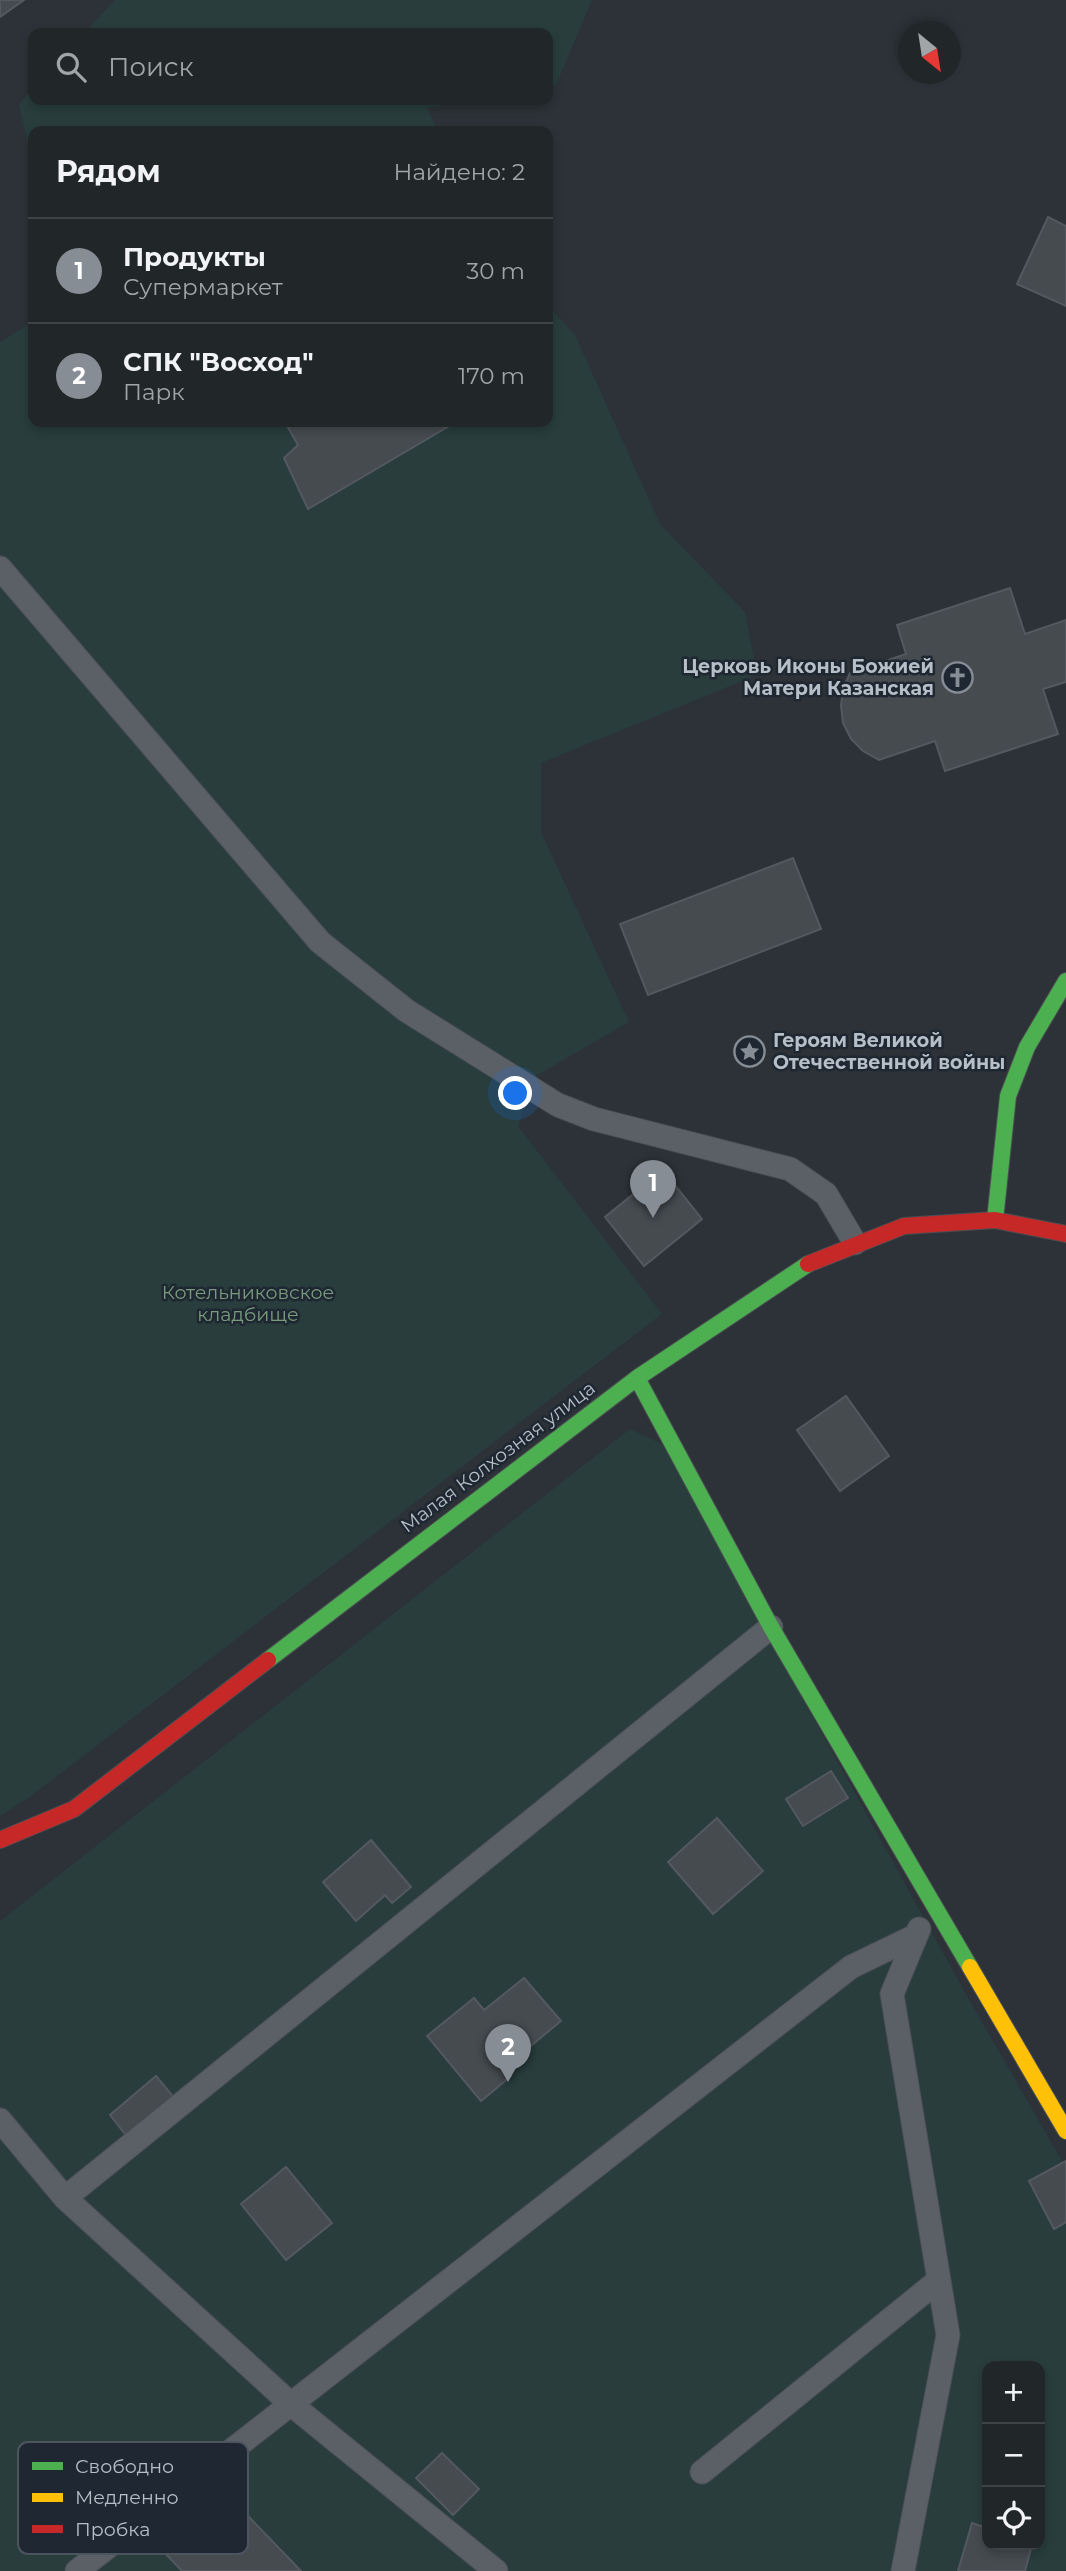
<!DOCTYPE html>
<html lang="ru">
<head>
<meta charset="utf-8">
<style>
	body { margin:0; font-family:Montserrat,sans-serif; background:#292e31; color:#f1f3f6 }
	.controls { position:absolute; right:21px; bottom:21px; display:grid; overflow:hidden; border-radius:14px; box-shadow:0 4px 10px #0003 }
	.controls button { width:63px; height:63px; display:grid; place-items:center; padding:0; border:0; border-bottom:2px solid #3e4346; background:#212629; color:#f1f3f6; font:35px sans-serif }
	.compass { position:absolute; left:898px; top:21px; width:63px; height:63px; border-radius:50%; background:#212629; box-shadow:0 4px 10px #0003; rotate:150deg }
	.you { position:absolute; left:516px; top:1094px; width:24px; height:24px; margin:-18px; border:5px solid #fff; border-radius:50%; background:#1a73e8; box-shadow:0 0 0 10px #1a73e833 }
	.badge { display:grid; place-items:center; width:46px; height:46px; border-radius:50%; background:#868d95; color:#fff; font-size:23px; font-weight:700 }
	.pin { position:absolute; translate:-50% -58px; filter:drop-shadow(0 2px 4px #0008) }
	.pin::after { content:''; position:absolute; top:37px; width:24px; height:21px; background:inherit; clip-path:polygon(0 0,100% 0,50% 100%) }
	.list { margin:0; padding:0; list-style:none }
	h2 { display:flex; justify-content:space-between; align-items:center; height:91px; margin:0; padding:0 28px; font-size:30px }
	h2 small { font-size:23px; font-weight:400; color:#a2a5a8 }
	.list li { display:grid; grid-template-columns:46px 1fr auto; gap:21px; align-items:center; box-sizing:border-box; height:105px; padding:0 28px; border-top:2px solid #3e4346 }
	.list b { display:block; font-size:26px; white-space:nowrap }
	.list p { margin:0; font-size:23px; white-space:nowrap; color:#a2a5a8 }
	.list em { font-size:23px; font-style:normal; color:#a2a5a8 }
	.icon { flex:none; width:38px; height:38px; fill:none; stroke:currentColor; stroke-width:2; stroke-linecap:round; stroke-linejoin:round }
	.map { position:relative; flex:none; width:1066px; height:2571px; overflow:hidden }
	.search { position:absolute; background:#212629; box-shadow:0 4px 10px #0003; left:28px; top:28px; width:525px; height:77px; display:flex; align-items:center; gap:18px; box-sizing:border-box; padding:0 24px; border-radius:14px; color:#a2a5a8; font-size:26px }
	.panel { position:absolute; background:#212629; box-shadow:0 4px 10px #0003; left:28px; top:126px; width:525px; height:301px; border-radius:14px }
	.map>svg:first-child { display:block }
	.green { fill:#293d3d; fill-rule:evenodd }
	.building { fill:#464b50; stroke:#53595f; stroke-width:2 }
	.lines { fill:none; stroke-linecap:round; stroke-linejoin:round }
	.lane-casing { stroke:#4a4e52; stroke-width:25 }
	.fast-casing { stroke:#4a4e52; stroke-width:18 }
	.slow-casing { stroke:#4a4e52; stroke-width:18 }
	.jam-casing { stroke:#4a4e52; stroke-width:18 }
	.lane { stroke:#5b6066; stroke-width:23 }
	.fast { stroke:#4caf50; stroke-width:16 }
	.slow { stroke:#ffc107; stroke-width:16 }
	.jam { stroke:#c62828; stroke-width:16 }
	.labels { text-anchor:middle; dominant-baseline:central; stroke-width:5; stroke-linejoin:round; paint-order:stroke }
	.poi-label { font-size:19px; font-weight:bold; fill:#b6bec8; stroke:#1f2832; text-anchor:end }
	.park-label { font-size:19px; fill:#779b7c; stroke:#1f2832 }
	.street-label { font-size:19px; fill:#b6bec8; stroke:#1f2832 }
	.key { fill:#1f2832; stroke:#4c555f; stroke-width:2 }
	.key-label { font-size:19px; fill:#b6bec8 }
</style>
</head>
<body>
<div class="map">
<svg width="1066" height="2571" viewBox="0 0 1066 2571">
	<rect width="100%" height="100%" fill="#2c3237"/>
	<path class="green" d="M115,0H592L556,85L548,86V33H84Z
		M33,88V100H471L427,108L438,131H33V165L19,104Z
		M548,306L575,335L660,524L745,612L757,675L541,763V832L629,1022L534,1077L518,1126L662,1314L27,1799L0,1816V342L33,322V422H548Z
		M630,1429L662,1444L967,1996L1066,2168V2571H0V1921ZM987,2366H1040V2545H987Z"/>
	<path class="building" d="M0,0H24L0,17Z
		M1048,217L1066,226V306L1017,284Z
		M291,422H456L308,509L284,458L298,445L286,424Z
		M1010,588L1025,634L1066,620V682L1043,689L1058,734L945,771L935,741L879,760L863,751L851,739L843,723L841,706L843,689L850,673L906,654L897,625Z
		M793,858L821,929L648,995L620,924Z
		M663,1170L702,1219L644,1266L605,1217Z
		M846,1396L889,1456L840,1491L797,1430Z
		M831,1771L848,1798L803,1826L786,1799Z
		M717,1818L763,1871L713,1914L668,1862Z
		M371,1840L411,1887L392,1903L385,1895L356,1921L323,1882Z
		M524,1978L561,2021L504,2068L511,2076L481,2101L427,2036L474,1998L484,2010Z
		M156,2076L176,2100L129,2139L110,2115Z
		M1066,2161V2222L1054,2229L1029,2181Z
		M286,2167L332,2223L286,2260L241,2204Z
		M442,2453L479,2489L453,2515L416,2478Z
		M224,2491L301,2571H182L162,2550Z
		M972,2523L987,2528V2545H1032L1025,2571H958Z"/>
	<g class="lines">
		<defs>
			<path id="lane" d="M0,568L320,942L407,1011L558,1105L594,1119L790,1169L826,1194L855,1243
				M0,2120L65,2198L292,2405L496,2571
				M65,2198L771,1627
				M702,2472L939,2280
				M77,2571L851,1967L915,1936
				M903,2571L948,2335L892,1994L919,1929"/>
			<path id="fast" d="M995,1220L1008,1096L1027,1047L1066,981
				M637,1378L771,1627L970,1967
				M268,1660L637,1378L808,1264"/>
			<path id="slow" d="M970,1967L1066,2131"/>
			<path id="jam" d="M808,1264L904,1226L995,1220L1066,1234
				M0,1840L74,1809L268,1660"/>
		</defs>
		<use href="#lane" class="lane-casing"/>
		<use href="#fast" class="fast-casing"/>
		<use href="#slow" class="slow-casing"/>
		<use href="#jam" class="jam-casing"/>
		<use href="#lane" class="lane"/>
		<use href="#fast" class="fast"/>
		<use href="#slow" class="slow"/>
		<use href="#jam" class="jam"/>
	</g>
	<defs>
		<symbol id="church-ring" viewBox="-11 -11 22 22"><circle r="9.5" fill="#1f2832" stroke="#868d95" stroke-width="1.5"/><path d="M-1.2-6h2.4v3.5h3.3v2.4h-3.3V6h-2.4V-.1h-3.3v-2.4h3.3Z" fill="#868d95"/></symbol>
		<symbol id="sight-ring" viewBox="-11 -11 22 22"><circle r="9.5" fill="#1f2832" stroke="#868d95" stroke-width="1.5"/><path d="M0-6L1.8-2.2L6-1.7L2.9 1.2L3.7 5.4L0 3.3L-3.7 5.4L-2.9 1.2L-6-1.7L-1.8-2.2Z" fill="#868d95"/></symbol>
	</defs>
	<g fill-rule="evenodd">
		<use href="#church-ring" x="940" y="660" width="35" height="35"/>
		<use href="#sight-ring" x="732" y="1034" width="35" height="35"/>
	</g>
	<g class="labels">
		<g class="poi-label">
			<text x="934" y="666">Церковь Иконы Божией<tspan x="934" dy="22">Матери Казанская</tspan></text>
			<text x="773" y="1040" text-anchor="start">Героям Великой<tspan x="773" dy="22">Отечественной войны</tspan></text>
		</g>
		<g class="park-label">
			<text x="248" y="1292">Котельниковское<tspan x="248" dy="22">кладбище</tspan></text>
		</g>
		<g class="street-label">
			<text transform="translate(498 1457) rotate(-37)">Малая Колхозная улица</text>
		</g>
	</g>
	<rect x="18" y="2442" width="230" height="112" rx="10" class="key"/>
	<rect x="32" y="2462" width="31" height="8" fill="#4caf50"/>
	<rect x="32" y="2493" width="31" height="9" fill="#ffc107"/>
	<rect x="32" y="2525" width="31" height="8" fill="#c62828"/>
	<g class="key-label">
		<text x="75" y="2473">Свободно</text>
		<text x="75" y="2504">Медленно</text>
		<text x="75" y="2536">Пробка</text>
	</g>
</svg>
<div class="controls">
<button>+</button>
<button>−</button>
<button><svg class="icon" aria-label="locate" viewBox="0 0 24 24"><circle cx="12" cy="12" r="6"/><path d="M12 2v4M12 18v4M2 12h4M18 12h4"/></svg></button>
</div>
<svg class="compass" viewBox="-18 -18 36 36"><path d="M0-13l5 13h-10z" fill="#e53935"/><path d="M0 13l5-13h-10z" fill="#a2a5a8"/></svg>
<div class="you"></div>
<div class="pin badge" style="left:653px;top:1218px">1</div>
<div class="pin badge" style="left:508px;top:2082px">2</div>
<div class="search"><svg class="icon" aria-label="search" viewBox="0 0 24 24"><circle cx="10" cy="10" r="6"/><path d="M15 15l6 6"/></svg>Поиск</div>
<section class="panel">
<h2>Рядом<small>Найдено: 2</small></h2>
<ul class="list">
<li><span class="badge">1</span><div><b>Продукты</b><p>Супермаркет</p></div><em>30 m</em></li>
<li><span class="badge">2</span><div><b>СПК &quot;Восход&quot;</b><p>Парк</p></div><em>170 m</em></li>
</ul>
</section>
</div>
</body>
</html>
